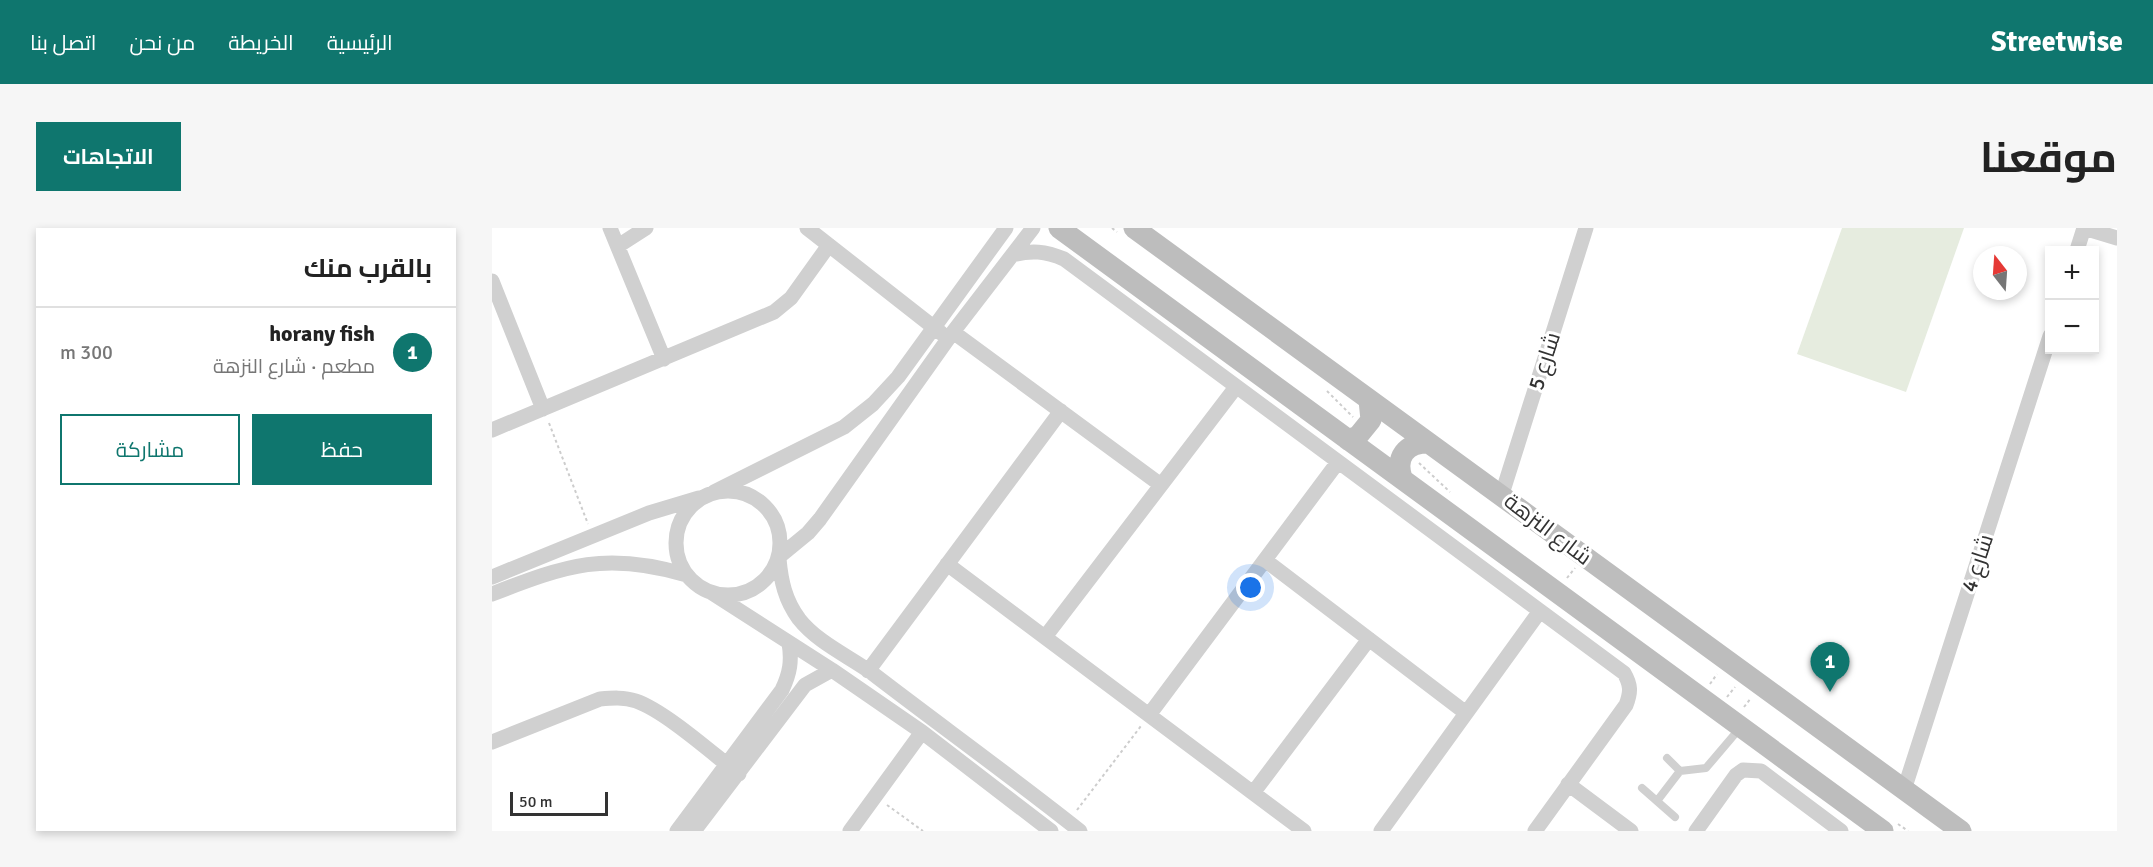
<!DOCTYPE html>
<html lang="ar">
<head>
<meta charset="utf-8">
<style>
	body { margin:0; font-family:Signika,Cairo,sans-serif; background:#f6f6f6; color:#222; direction:rtl }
	.controls { position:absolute; right:18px; top:18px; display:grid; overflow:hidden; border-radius:0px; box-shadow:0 3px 9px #0003 }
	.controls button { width:54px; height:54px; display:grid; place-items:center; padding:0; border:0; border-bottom:2px solid #e0e0e0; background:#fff; color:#222; font:30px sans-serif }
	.compass { position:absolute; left:1481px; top:18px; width:54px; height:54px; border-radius:50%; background:#fff; box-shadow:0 3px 9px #0003; rotate:343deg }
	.scale { position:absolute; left:18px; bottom:15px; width:98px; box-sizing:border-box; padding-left:6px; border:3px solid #333; border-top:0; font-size:16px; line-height:21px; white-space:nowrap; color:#333; -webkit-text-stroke:4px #fff; paint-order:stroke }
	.you { position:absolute; left:759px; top:360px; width:21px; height:21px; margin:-15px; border:4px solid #fff; border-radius:50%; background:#1a73e8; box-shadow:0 0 0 9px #1a73e833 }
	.badge { display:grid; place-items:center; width:39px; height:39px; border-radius:50%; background:#0f766e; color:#fff; font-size:20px; font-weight:700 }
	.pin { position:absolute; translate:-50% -50px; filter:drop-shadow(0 2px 3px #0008) }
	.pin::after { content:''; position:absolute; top:32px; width:21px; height:18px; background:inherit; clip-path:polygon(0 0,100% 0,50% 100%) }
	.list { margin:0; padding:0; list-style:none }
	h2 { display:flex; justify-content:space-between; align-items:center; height:78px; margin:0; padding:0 24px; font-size:26px }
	h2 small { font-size:20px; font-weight:400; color:#767676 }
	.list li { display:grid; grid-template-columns:39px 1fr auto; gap:18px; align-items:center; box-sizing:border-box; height:90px; padding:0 24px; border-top:2px solid #e0e0e0 }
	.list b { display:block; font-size:22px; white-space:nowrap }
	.list p { margin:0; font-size:20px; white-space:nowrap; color:#767676 }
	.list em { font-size:20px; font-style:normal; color:#767676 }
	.actions { display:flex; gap:12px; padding:18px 24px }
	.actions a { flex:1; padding:14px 0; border:2px solid #0f766e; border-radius:0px; text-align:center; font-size:21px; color:#0f766e }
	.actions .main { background:#0f766e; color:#fff }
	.map { position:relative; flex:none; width:1625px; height:603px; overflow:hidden; direction:ltr; border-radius:0px }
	header { display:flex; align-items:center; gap:36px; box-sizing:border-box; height:84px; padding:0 30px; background:#0f766e; color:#fff }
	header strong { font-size:28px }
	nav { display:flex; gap:33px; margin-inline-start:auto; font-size:21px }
	.intro { display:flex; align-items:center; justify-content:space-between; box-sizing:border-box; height:144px; padding:0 36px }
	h1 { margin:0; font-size:42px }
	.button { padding:15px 27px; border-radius:0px; background:#0f766e; color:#fff; font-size:21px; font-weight:700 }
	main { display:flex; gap:36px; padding:0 36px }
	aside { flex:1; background:#fff; border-radius:0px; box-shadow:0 3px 9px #0003 }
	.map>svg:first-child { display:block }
	.green { fill:#e6ecdf }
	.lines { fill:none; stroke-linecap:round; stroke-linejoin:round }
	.path { stroke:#cdcdcd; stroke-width:2; stroke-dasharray:3 3; stroke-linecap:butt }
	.service { stroke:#d0d0d0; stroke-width:8 }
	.minor { stroke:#d0d0d0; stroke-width:15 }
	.secondary { stroke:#bdbdbd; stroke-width:21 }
	.labels { text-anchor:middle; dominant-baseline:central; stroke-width:6; stroke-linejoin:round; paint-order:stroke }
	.street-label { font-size:22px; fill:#333; stroke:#fff }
</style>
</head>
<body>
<header>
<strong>Streetwise</strong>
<nav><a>الرئيسية</a><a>الخريطة</a><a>من نحن</a><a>اتصل بنا</a></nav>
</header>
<div class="intro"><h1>موقعنا</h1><a class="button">الاتجاهات</a></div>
<main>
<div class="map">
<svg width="1625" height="603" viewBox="0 0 1625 603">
	<rect width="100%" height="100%" fill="#fff"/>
	<path class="green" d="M1350,0H1472L1414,164L1305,126Z"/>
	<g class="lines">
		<path class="path" d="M620,0L625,4
			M835,163L861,189
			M57,195L96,296
			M927,235L958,264
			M1075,350L1083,340
			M1218,456L1225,446
			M1235,469L1243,459
			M1252,479L1259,470
			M395,577L431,603
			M585,582L649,498
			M1406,596L1416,603"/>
		<path class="service" d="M1175,530L1188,543
			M1150,560L1183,589
			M1165,573L1188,543L1214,540L1248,500"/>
		<path class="minor" d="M118,0L172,131
			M315,0L449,105
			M1592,0L1625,10
			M126,18L154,0
			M1585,22L1592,0
			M520,27C540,22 553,23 572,31L1132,445C1139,457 1139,464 1134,477L1043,603
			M0,53L51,181
			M461,104L669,257
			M0,202L282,84L299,70L337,17
			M184 315a52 52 0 1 1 104 0a52 52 0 1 1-104 0Z
			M222,264L352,199L381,176L406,149L514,0
			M1010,266L1094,0
			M288,328L316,305L328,291L461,104L541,0
			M287,331C289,353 293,372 307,391C325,414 356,428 380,445C449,498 520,549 588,603
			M773,332L974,485
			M455,336L812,603
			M0,349L157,285L207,270
			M220,365L340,442L430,504L559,603
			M0,366C75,337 114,323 195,347
			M553,409L744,159
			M376,443L569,183
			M657,487L846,234
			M0,514L108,471C120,470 132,469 144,473C173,483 221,526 247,546
			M1076,556L1139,603
			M1412,562L1558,108
			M761,565L877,411
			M185,603L290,462C298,445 300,433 297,415
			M202,603L313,457L340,442
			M358,603L430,504
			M889,603L1048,383
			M1204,603L1244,547L1251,542L1269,543L1349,603"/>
		<path class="secondary" d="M567,0L1391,603
			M642,0L1469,603
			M856,212L866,208L879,192L877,172
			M910,250C903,229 914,215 936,215"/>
	</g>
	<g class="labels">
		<g class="street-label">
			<text transform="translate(1052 133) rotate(-72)">شارع 5</text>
			<text transform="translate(1056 301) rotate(37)">شارع النزهة</text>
			<text transform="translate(1485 335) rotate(-72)">شارع 4</text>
		</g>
	</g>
</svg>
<div class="controls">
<button>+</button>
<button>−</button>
</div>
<svg class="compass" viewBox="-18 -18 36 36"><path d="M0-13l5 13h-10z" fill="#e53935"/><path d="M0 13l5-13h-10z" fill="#767676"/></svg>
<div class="scale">50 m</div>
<div class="you"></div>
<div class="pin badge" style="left:1338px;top:464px">1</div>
</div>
<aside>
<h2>بالقرب منك<small></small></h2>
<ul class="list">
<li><span class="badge">1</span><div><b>horany fish</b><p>مطعم · شارع النزهة</p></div><em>300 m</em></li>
</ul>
<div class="actions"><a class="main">حفظ</a><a>مشاركة</a></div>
</aside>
</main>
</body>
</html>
